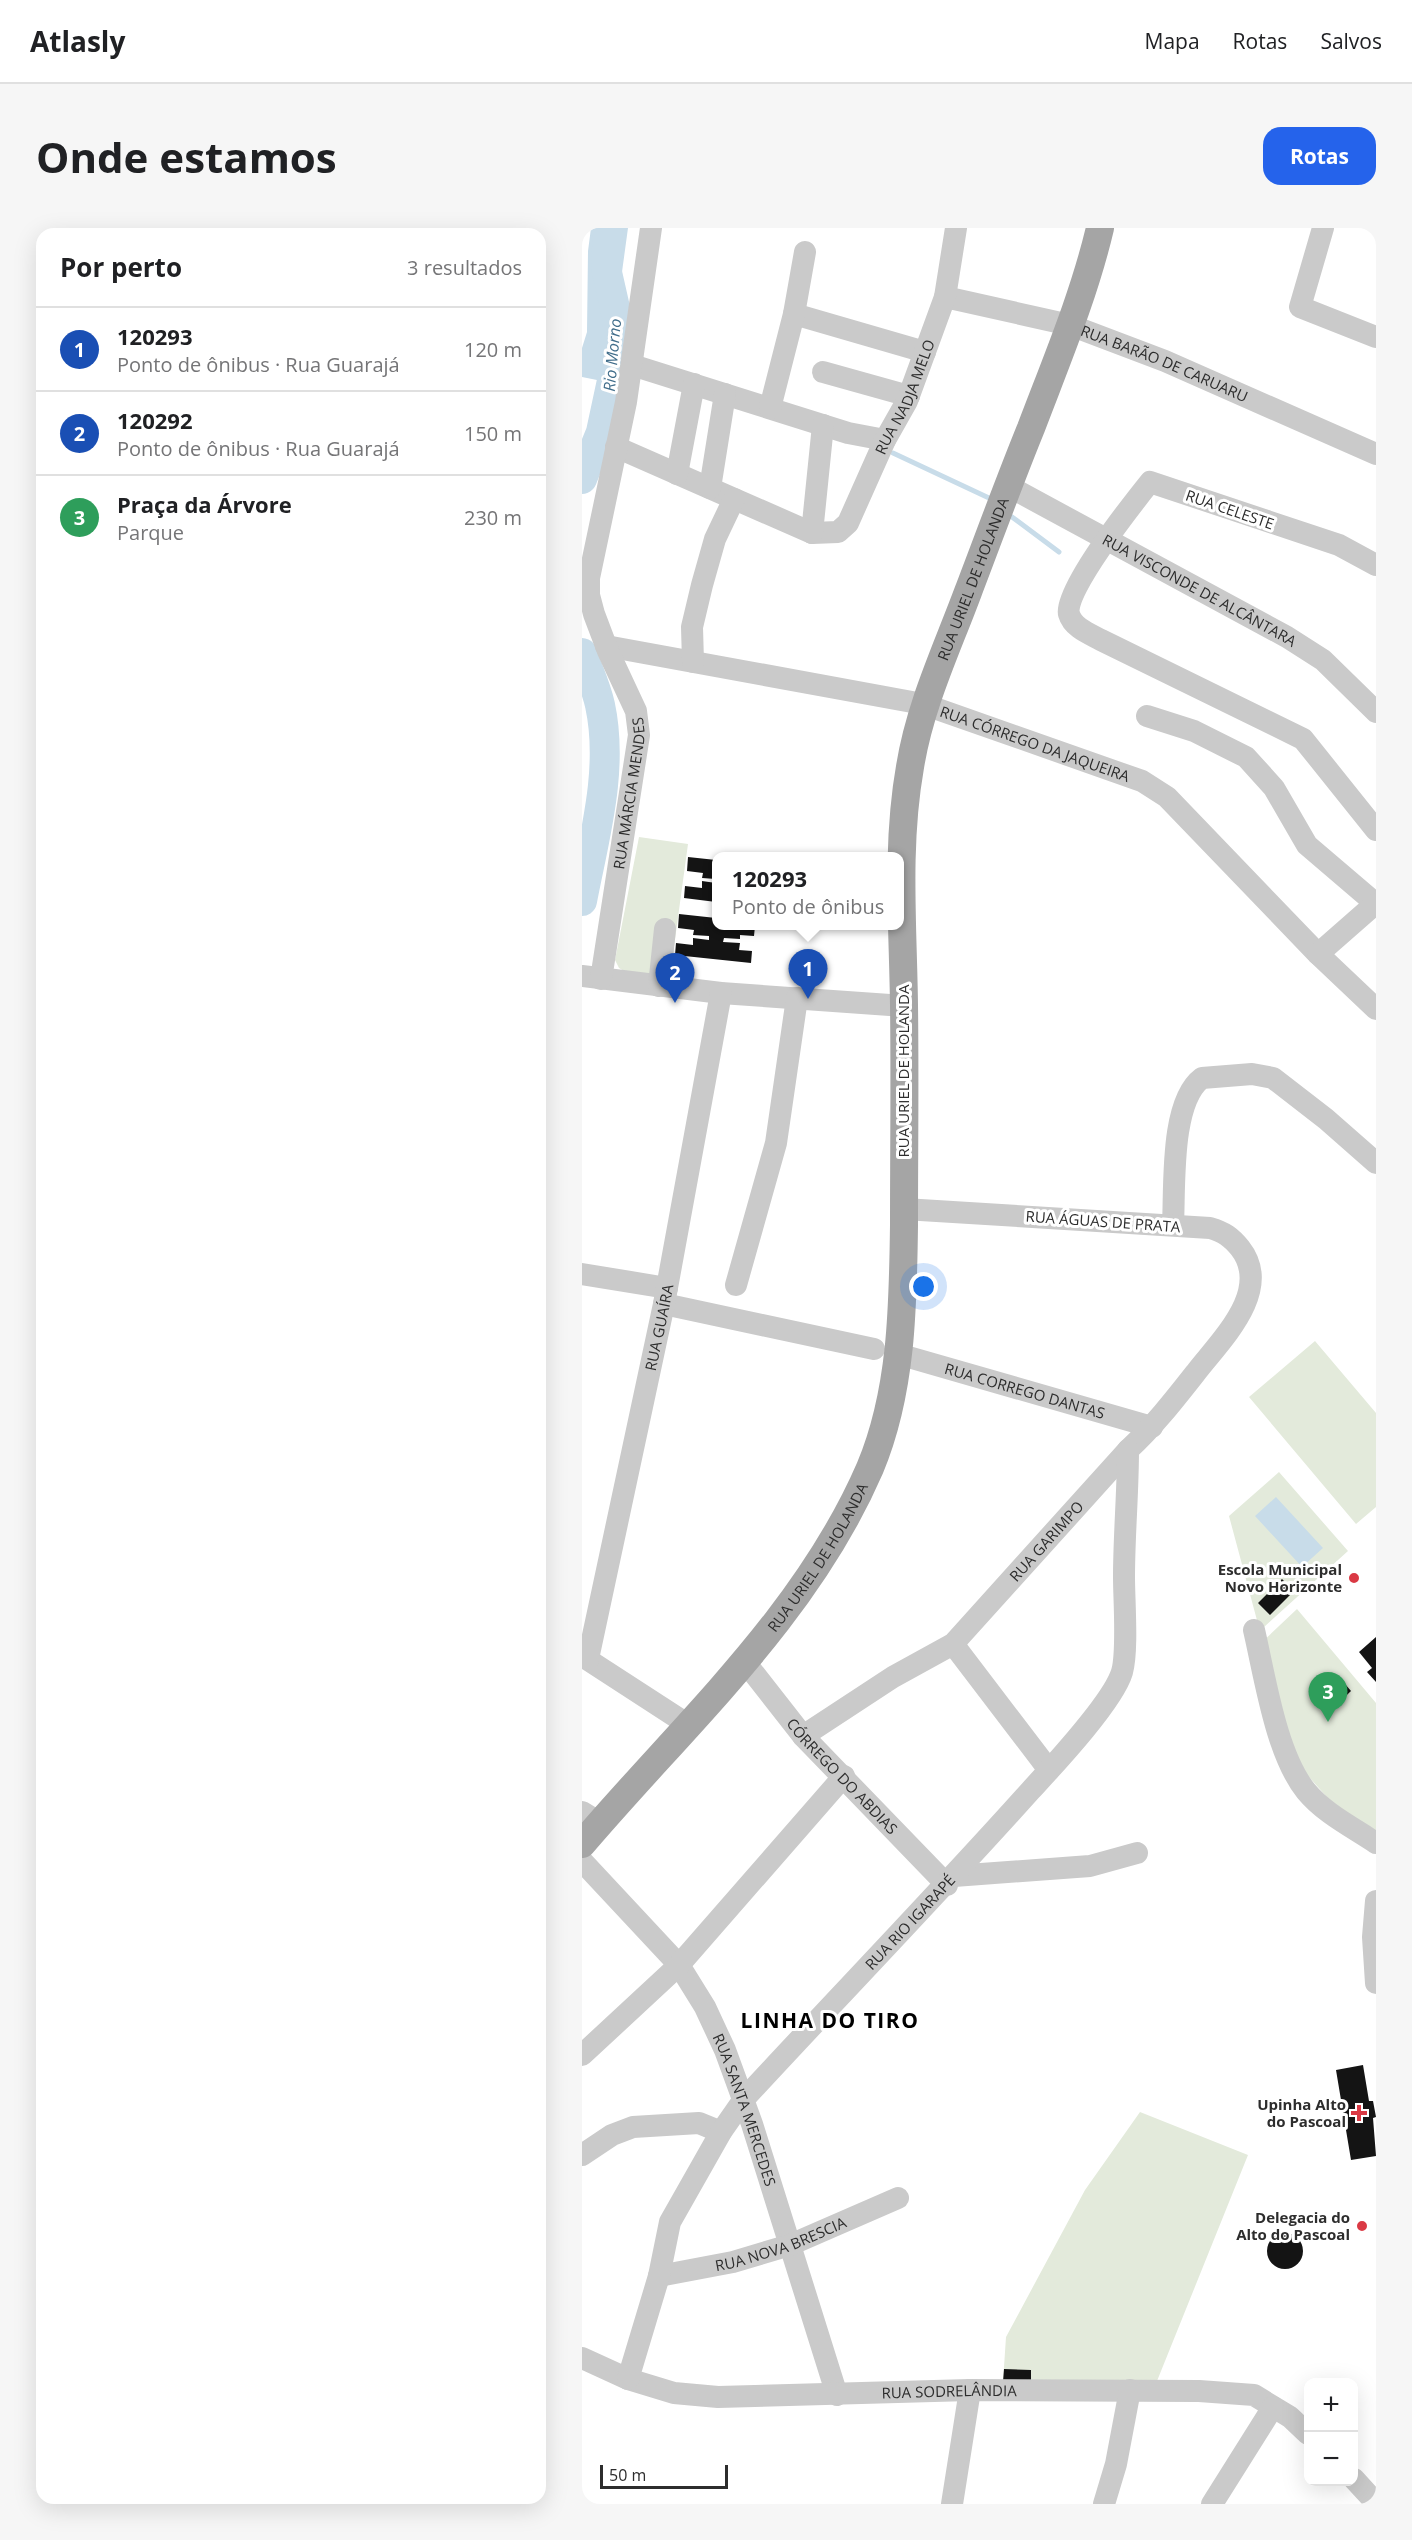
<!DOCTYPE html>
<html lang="pt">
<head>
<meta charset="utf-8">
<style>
	body { margin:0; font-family:"Open Sans",sans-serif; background:#f6f6f6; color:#202124 }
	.controls { position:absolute; right:18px; bottom:18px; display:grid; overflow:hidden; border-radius:12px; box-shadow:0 6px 24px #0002 }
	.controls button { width:54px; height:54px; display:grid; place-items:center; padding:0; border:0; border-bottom:2px solid #e0e0e0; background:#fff; color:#202124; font:30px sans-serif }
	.scale { position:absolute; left:18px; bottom:15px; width:128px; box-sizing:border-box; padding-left:6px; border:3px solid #2d2d2d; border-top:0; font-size:16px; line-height:21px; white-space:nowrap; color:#2d2d2d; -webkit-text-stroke:4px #fff; paint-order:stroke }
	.you { position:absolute; left:342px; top:1059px; width:21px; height:21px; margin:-15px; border:4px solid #fff; border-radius:50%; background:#1a73e8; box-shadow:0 0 0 9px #1a73e833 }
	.badge { display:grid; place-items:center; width:39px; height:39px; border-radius:50%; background:#2563eb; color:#fff; font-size:20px; font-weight:700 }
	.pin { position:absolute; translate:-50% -50px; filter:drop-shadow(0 2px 3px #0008) }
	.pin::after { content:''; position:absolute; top:32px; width:21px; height:18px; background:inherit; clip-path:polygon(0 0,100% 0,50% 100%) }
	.popup { position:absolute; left:130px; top:624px; width:192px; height:78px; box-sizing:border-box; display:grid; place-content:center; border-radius:12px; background:#fff; filter:drop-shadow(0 2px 4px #0005); font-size:20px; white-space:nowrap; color:#757577 }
	.popup b { font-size:22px; color:#202124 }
	.popup::after { content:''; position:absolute; left:50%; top:100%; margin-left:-12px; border:12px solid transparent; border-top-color:#fff }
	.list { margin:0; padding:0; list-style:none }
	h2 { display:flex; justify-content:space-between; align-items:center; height:78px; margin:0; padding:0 24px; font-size:26px }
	h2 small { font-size:20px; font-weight:400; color:#757577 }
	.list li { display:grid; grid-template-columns:39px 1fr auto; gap:18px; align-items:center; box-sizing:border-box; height:84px; padding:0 24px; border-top:2px solid #e0e0e0 }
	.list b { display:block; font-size:22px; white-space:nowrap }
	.list p { margin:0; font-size:20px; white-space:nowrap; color:#757577 }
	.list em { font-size:20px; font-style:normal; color:#757577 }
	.map { position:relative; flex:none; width:794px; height:2276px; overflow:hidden; border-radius:18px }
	header { display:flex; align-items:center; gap:36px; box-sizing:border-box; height:84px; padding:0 30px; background:#fff; border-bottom:2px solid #e0e0e0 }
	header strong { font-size:28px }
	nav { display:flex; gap:33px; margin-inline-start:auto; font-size:21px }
	.intro { display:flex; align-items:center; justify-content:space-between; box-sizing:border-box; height:144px; padding:0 36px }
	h1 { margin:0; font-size:42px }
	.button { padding:15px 27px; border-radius:18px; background:#2563eb; color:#fff; font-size:21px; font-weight:700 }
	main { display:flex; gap:36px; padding:0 36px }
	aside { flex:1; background:#fff; border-radius:18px; box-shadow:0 6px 24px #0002 }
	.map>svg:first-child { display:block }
	.green { fill:#e3eadb }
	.water { fill:#c8dce9 }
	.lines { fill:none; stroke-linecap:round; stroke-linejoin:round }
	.stream { stroke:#c8dce9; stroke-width:5 }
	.river { stroke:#c8dce9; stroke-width:30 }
	.building { fill:#141414 }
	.minor { stroke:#cacaca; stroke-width:22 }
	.major { stroke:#a5a5a5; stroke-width:28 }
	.poi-dot { fill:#da3944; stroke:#fff; stroke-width:2 }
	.labels { text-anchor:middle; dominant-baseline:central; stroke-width:6; stroke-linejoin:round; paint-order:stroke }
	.street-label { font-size:15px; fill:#2d2d2d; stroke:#fff }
	.poi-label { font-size:15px; font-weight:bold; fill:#2d2d2d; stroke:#fff; text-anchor:end }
	.water-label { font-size:16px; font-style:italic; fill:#406d8a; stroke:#fff }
	.district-label { font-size:21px; font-weight:bold; letter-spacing:1.5px; fill:#000; stroke:#fff }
</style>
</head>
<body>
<header>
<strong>Atlasly</strong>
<nav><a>Mapa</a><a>Rotas</a><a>Salvos</a></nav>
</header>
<div class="intro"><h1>Onde estamos</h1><a class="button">Rotas</a></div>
<main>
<aside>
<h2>Por perto<small>3 resultados</small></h2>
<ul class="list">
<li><span class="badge" style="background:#1a4fb4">1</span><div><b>120293</b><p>Ponto de ônibus · Rua Guarajá</p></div><em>120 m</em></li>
<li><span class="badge" style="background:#1a4fb4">2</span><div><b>120292</b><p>Ponto de ônibus · Rua Guarajá</p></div><em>150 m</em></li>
<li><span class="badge" style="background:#2e9e5b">3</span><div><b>Praça da Árvore</b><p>Parque</p></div><em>230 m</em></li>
</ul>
</aside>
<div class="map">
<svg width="794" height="2276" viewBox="0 0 794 2276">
	<rect width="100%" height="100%" fill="#fff"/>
	<path class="green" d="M57,609L106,616L88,748L42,743L37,740L33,732Z
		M733,1113L794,1185V1279L774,1296L667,1169Z
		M697,1244L766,1323L682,1399L676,1396L647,1288Z
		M715,1381L794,1475V1610L768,1595L711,1531L677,1417Z
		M558,1884L666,1927L575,2153L421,2154L424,2109L503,1962Z"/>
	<path class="water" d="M9,0H46L25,154L0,149V120L5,104L6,23Z
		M694,1269L741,1320L720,1339L673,1288Z"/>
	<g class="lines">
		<path class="stream" d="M311,225L407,270
			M430,289L477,324"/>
		<path class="river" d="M0,251L19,204L31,148L27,133L34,115L36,93L24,40L26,0
			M0,425C6,442 14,459 18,477C32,542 12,610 0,673"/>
	</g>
	<path class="building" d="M106,629L134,632V651L120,650L121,645L105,643Z
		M120,653L134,655V674L102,670L103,658L120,660Z
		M97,686L134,690V698H173L172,708L158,707V711L142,710L141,714L158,715L157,722L170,723L169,735L93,727L94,715L111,717V710L127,712V708L111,707L112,702L96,700Z
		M700,1351L712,1363L688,1387L676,1375Z
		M794,1409V1454L785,1444L790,1440L777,1424Z
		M763,1456L769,1463L744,1487L734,1476L743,1467L747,1472Z
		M781,1837L787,1873H791L794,1889L791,1890L794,1928L769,1932L754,1842Z
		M685 2023a18 18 0 1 1 36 0a18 18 0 1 1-36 0Z
		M422,2141L449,2142V2155L421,2154Z"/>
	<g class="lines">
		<g class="minor">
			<path d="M741,0L718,79L794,109"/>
			<path id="s1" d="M363,69L488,97L583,133L794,226"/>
			<path d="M212,86L343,124"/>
			<path d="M50,137L266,205L303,212"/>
			<path d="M241,144L327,168"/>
			<path d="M188,180L212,86L223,24"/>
			<path id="s2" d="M34,219L230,305L256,304L266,295L303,212L325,173L363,69L374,0"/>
			<path d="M95,246L112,156"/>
			<path id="s3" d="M426,258L705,409L741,432L794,484"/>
			<path d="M128,260L143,166"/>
			<path d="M230,305L241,197"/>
			<path d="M794,337L757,317L568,254C552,274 480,365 487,386C491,400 508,406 519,412L721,511L794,602"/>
			<path id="s4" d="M24,418L341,476L560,553L585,569L736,726L794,781"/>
			<path d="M111,434L110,399L120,357L133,311L152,271"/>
			<path d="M565,488L612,503L664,529L692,560L725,617L794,676"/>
			<path d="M736,726L793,676"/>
			<path d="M0,748L139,765L322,778"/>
			<path id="s5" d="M19,751L57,507L54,483L26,423L12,386L7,367V350L44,174L69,0"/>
			<path d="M77,758L83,701"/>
			<path d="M591,997C593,958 588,874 620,850L670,846L691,850L744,891L794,935"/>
			<path d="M0,1046L85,1060"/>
			<path d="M154,1057L194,915L215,770"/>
			<path d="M82,1076L292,1121"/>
			<path id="s6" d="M316,1126L570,1199"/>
			<path d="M672,1402C683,1449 694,1526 724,1563C742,1585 770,1599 794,1615"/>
			<path d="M371,1416L467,1542"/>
			<path d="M0,1428L108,1498"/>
			<path id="s7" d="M6,1431L82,1076L139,765"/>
			<path id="s8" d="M163,1434L221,1508L365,1657"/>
			<path id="s9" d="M221,1508L311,1449L371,1416L546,1222C572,1198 593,1171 615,1143C640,1111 691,1062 658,1020C649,1009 642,1004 628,1000L322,981"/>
			<path d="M0,1584L18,1595"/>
			<path id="s10" d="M0,1633L97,1737L123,1779L143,1822L170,1896L255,2167"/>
			<path d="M372,1648L508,1638L555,1625"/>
			<path d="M794,1673L791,1709L794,1755"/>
			<path d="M0,1827L97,1737L262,1548"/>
			<path d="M0,1927L30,1907L51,1899L117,1895L139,1904"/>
			<path id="s11" d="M77,2048L151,2034L208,2017L316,1970"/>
			<path id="s12" d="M0,2130L46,2151L92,2165L136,2169L388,2162L617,2163L672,2167L708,2189L726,2206"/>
			<path id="s13" d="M46,2151L77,2048L88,1994L139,1904L162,1871C257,1768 355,1667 449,1562C472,1537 531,1474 540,1444C546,1423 542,1373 542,1349C542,1307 546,1265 546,1222"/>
			<path d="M772,2251L794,2275"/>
			<path d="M370,2276L388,2162"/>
			<path d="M522,2276L534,2236L548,2162"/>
			<path d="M630,2276L691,2179"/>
		</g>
		<path class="major" id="s14" d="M0,1616C102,1496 224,1388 288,1240C320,1164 321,1078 322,997C322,924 323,850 322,777C321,698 314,618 328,539C338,477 364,423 386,364C407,309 427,254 449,200C474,134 502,68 518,0"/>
	</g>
	<g class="poi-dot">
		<circle cx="772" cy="1350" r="6"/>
		<path d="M774 1876h6v6h6v6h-6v6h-6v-6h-6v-6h6z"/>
		<circle cx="780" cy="1998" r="6"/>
	</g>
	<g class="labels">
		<g class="street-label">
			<text stroke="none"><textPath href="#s1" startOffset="230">RUA BARÃO DE CARUARU</textPath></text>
			<text stroke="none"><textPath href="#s2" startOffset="392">RUA NADJA MELO</textPath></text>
			<text transform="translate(648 281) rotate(19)">RUA CELESTE</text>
			<text stroke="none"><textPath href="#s14" startOffset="1380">RUA URIEL DE HOLANDA</textPath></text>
			<text stroke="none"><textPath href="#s3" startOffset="218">RUA VISCONDE DE ALCÂNTARA</textPath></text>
			<text stroke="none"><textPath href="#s4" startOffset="441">RUA CÓRREGO DA JAQUEIRA</textPath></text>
			<text stroke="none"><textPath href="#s5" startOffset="188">RUA MÁRCIA MENDES</textPath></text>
			<text transform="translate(321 843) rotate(-90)">RUA URIEL DE HOLANDA</text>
			<text transform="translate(521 993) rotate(4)">RUA ÁGUAS DE PRATA</text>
			<text stroke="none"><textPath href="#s7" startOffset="339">RUA GUAÍRA</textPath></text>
			<text stroke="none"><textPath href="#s6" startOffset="132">RUA CORREGO DANTAS</textPath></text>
			<text stroke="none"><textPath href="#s9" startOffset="315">RUA GARIMPO</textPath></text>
			<text stroke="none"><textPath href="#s14" startOffset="372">RUA URIEL DE HOLANDA</textPath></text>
			<text stroke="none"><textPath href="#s8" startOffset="150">CÓRREGO DO ABDIAS</textPath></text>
			<text stroke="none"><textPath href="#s13" startOffset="549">RUA RIO IGARAPÉ</textPath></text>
			<text stroke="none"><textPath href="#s10" startOffset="302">RUA SANTA MERCEDES</textPath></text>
			<text stroke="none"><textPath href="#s11" startOffset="126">RUA NOVA BRESCIA</textPath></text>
			<text stroke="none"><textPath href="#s12" startOffset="374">RUA SODRELÂNDIA</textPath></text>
		</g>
		<g class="poi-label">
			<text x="760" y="1341">Escola Municipal<tspan x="760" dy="17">Novo Horizonte</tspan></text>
			<text x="764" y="1876">Upinha Alto<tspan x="764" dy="17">do Pascoal</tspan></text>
			<text x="768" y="1989">Delegacia do<tspan x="768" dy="17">Alto do Pascoal</tspan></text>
		</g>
		<g class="water-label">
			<text transform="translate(30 127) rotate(-85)">Rio Morno</text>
		</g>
		<g class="district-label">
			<text x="248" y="1792">LINHA DO TIRO</text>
		</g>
	</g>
</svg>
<div class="controls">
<button>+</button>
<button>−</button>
</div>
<div class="scale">50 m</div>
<div class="you"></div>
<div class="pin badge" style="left:226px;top:771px;background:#1a4fb4">1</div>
<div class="popup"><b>120293</b>Ponto de ônibus</div>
<div class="pin badge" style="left:93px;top:775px;background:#1a4fb4">2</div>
<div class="pin badge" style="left:746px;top:1494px;background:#2e9e5b">3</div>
</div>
</main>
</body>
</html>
